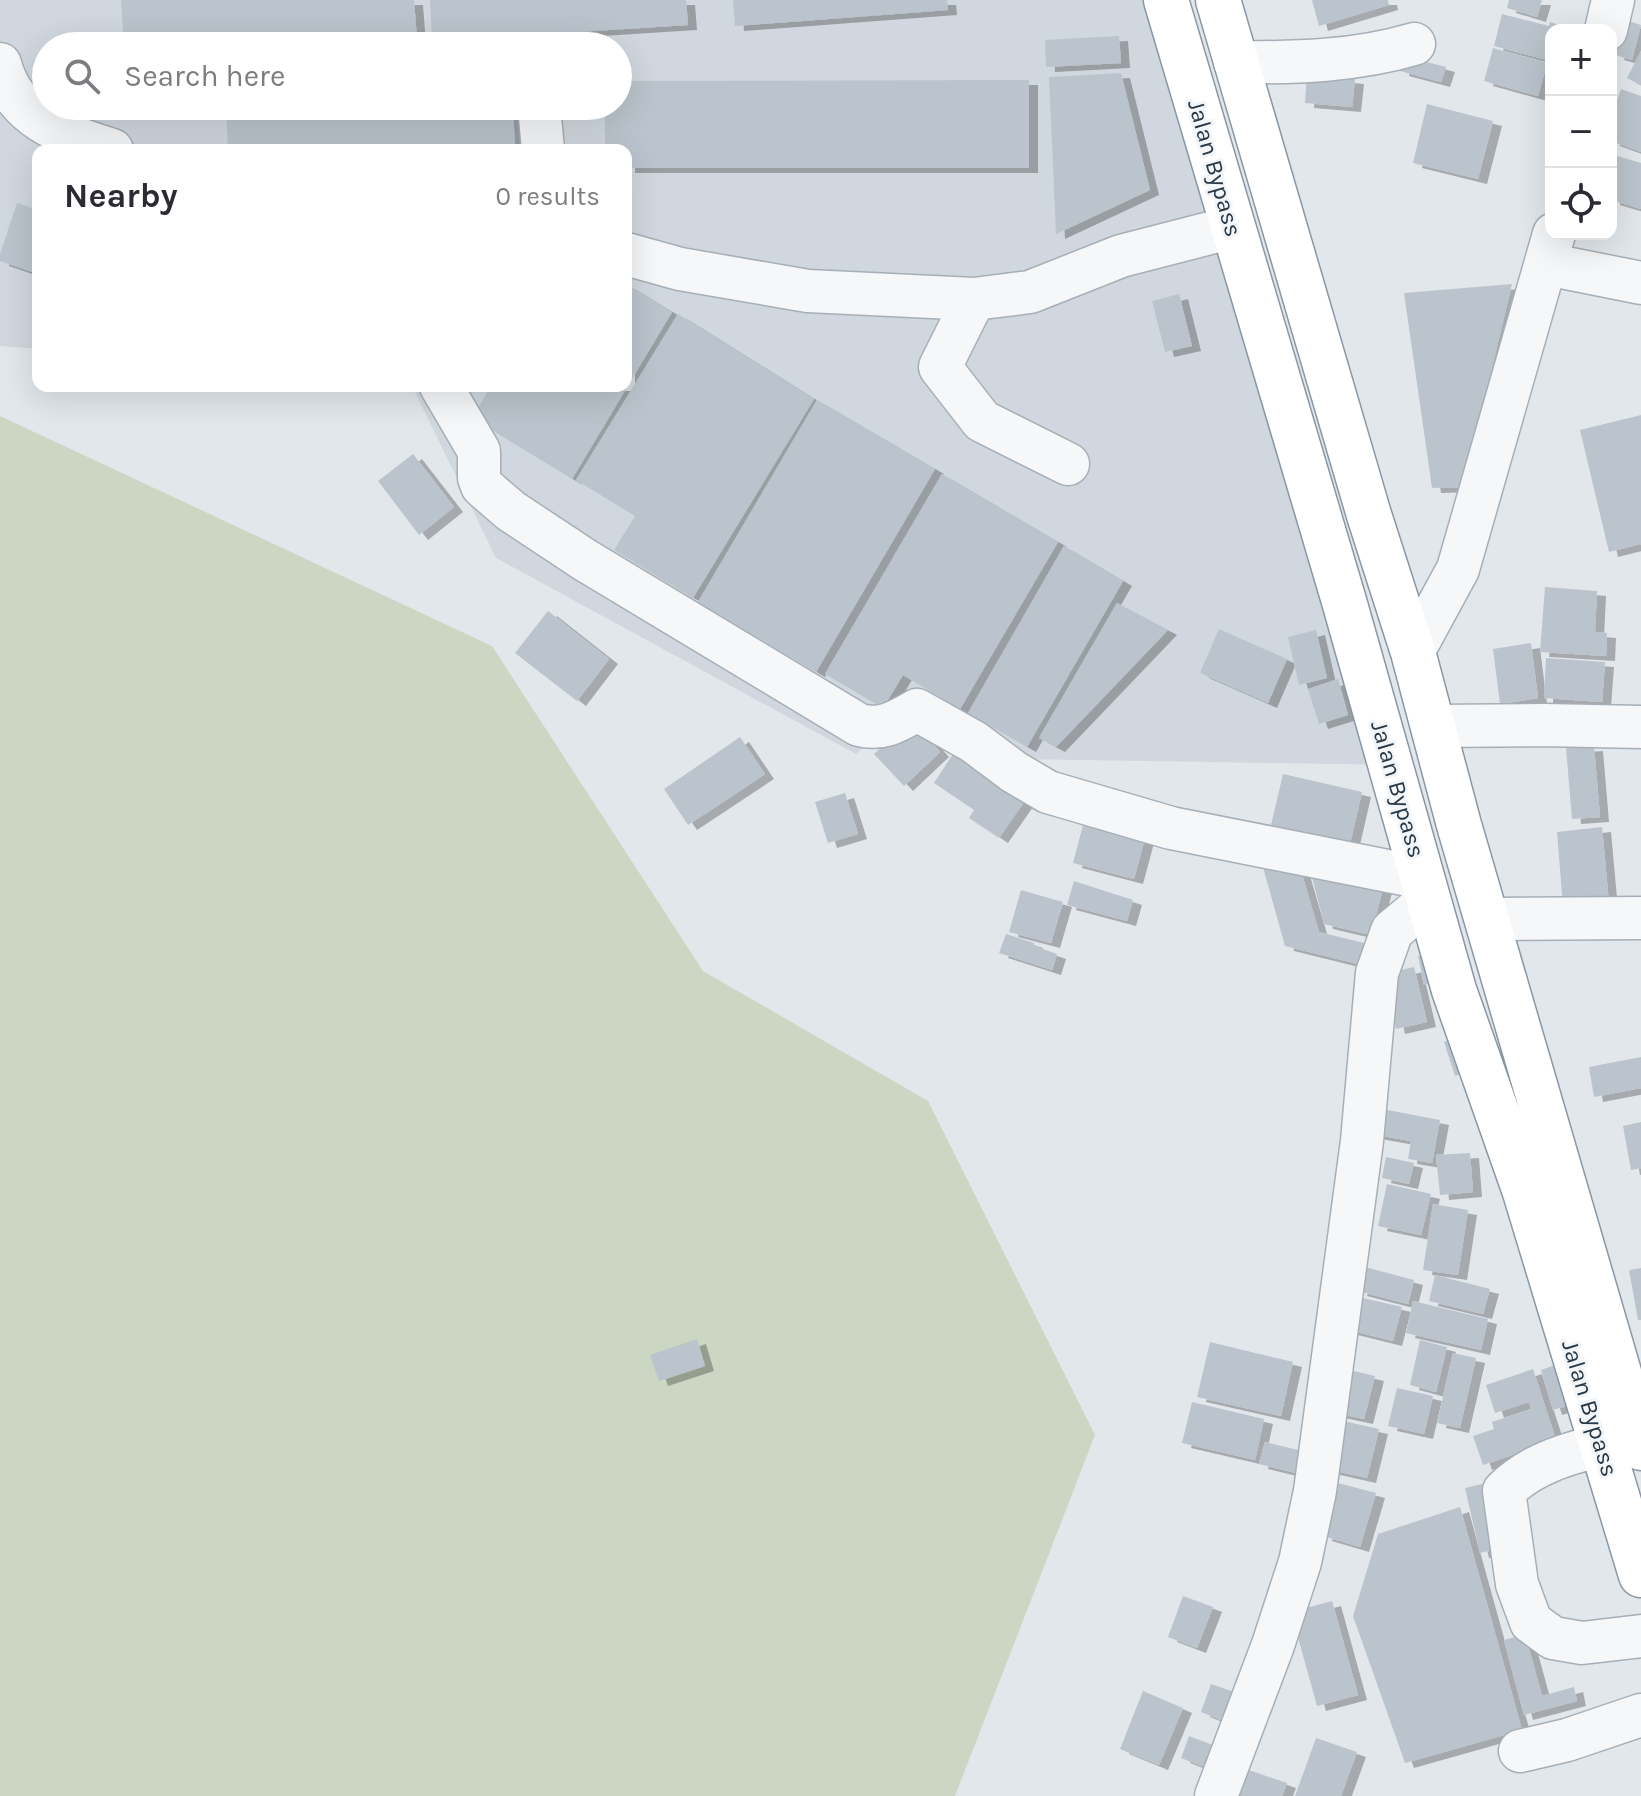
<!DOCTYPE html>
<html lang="en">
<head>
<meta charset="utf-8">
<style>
	body { margin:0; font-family:Karla,sans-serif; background:#f7f7f7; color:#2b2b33 }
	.controls { position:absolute; right:24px; top:24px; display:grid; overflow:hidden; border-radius:16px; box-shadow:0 8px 32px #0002 }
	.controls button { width:72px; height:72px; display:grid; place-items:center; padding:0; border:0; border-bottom:2px solid #e1e1e2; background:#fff; color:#2b2b33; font:40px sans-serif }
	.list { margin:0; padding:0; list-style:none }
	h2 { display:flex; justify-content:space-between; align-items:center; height:104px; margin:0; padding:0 32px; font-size:34px }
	h2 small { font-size:26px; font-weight:400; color:#7c7c81 }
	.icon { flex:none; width:44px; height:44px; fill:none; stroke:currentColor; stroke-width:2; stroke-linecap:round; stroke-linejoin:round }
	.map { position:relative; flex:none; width:1641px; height:1796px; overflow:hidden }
	.search { position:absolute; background:#fff; box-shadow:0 8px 32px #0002; left:32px; top:32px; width:600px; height:88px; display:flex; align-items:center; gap:20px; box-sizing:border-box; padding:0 28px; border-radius:44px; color:#7c7c81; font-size:30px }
	.panel { position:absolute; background:#fff; box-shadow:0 8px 32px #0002; left:32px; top:144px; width:600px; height:248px; border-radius:16px }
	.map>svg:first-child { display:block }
	.built { fill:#d0d7de; fill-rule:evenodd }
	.green { fill:#cbd7c2 }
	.building { fill:#bbc4cc; filter:url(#shadow) }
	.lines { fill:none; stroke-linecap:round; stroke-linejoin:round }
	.minor-casing { stroke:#a6afb7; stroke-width:45 }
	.highway-casing { stroke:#8897a4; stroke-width:47 }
	.minor { stroke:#f5f7f9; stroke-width:42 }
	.highway { stroke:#fff; stroke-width:44 }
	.labels { text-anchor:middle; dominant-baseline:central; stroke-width:6; stroke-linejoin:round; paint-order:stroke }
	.street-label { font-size:24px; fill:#283846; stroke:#f2f6f9 }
</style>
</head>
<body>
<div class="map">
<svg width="1641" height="1796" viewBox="0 0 1641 1796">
	<defs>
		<filter id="shadow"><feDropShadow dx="9" dy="5" stdDeviation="0" flood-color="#0004"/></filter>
	</defs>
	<rect width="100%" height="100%" fill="#e2e7ec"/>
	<path class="built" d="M0,0H1177L1403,765L1016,759L913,704L856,754L496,558L412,386H626V150H38V349L0,346ZM46,46H618V106H46Z"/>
	<path class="green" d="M0,416L492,646L703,971L928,1101L1095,1435L955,1796H0Z"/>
	<path class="building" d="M121,0H414L417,39L324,46H124Z
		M430,0H686L688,25L432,41Z
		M733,0H947L948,10L735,26Z
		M1312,0H1388L1389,5L1319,26Z
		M1509,0H1542L1537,17L1507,8Z
		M1502,14L1549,26L1550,22L1576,30H1551V61L1494,46Z
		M1626,20L1641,25L1632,60L1615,55Z
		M1119,36L1121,63L1046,67L1045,40Z
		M1493,48L1547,63L1538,96L1484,81Z
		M1641,51V85L1627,78Z
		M1404,56L1446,67L1441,82L1400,71Z
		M1121,73L1150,190L1056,234L1049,77Z
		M1307,75L1355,79L1352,107L1305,103Z
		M1029,80V168H626V150H605V106H618V81Z
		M1621,89L1641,96V152L1611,141V117Z
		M1427,104L1493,121L1478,179L1413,163Z
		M226,106H513L515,150H228Z
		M1611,154L1641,163V209L1611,200Z
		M17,203L38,210V274L0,261V254Z
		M626,284L672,312L572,479L472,418L491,386H626Z
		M1512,284L1463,487L1432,488L1404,293Z
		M1179,294L1192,346L1165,352L1152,301Z
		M678,314L814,399L693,598L614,550L635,516L576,480Z
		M817,400L935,469L816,672L698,602Z
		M1641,415V544L1609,552L1580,430Z
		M413,454L454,507L419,535L378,481Z
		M942,474L1058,542L960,709L903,675L883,708L825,674Z
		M1064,546L1123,581L1027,747L968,713Z
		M1545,587L1597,591L1595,632L1607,633L1606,656L1540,652Z
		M1117,603L1168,630L1056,747L1039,738Z
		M548,611L609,659L577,701L515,653Z
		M1219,629L1287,659L1268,703L1200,673Z
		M1316,630L1327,678L1299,685L1288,637Z
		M1531,643L1538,698L1500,704L1493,649Z
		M1546,658L1605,662L1602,702L1544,698Z
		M1338,679L1348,715L1319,724L1308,689Z
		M911,720L940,752L904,786L874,754Z
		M740,737L765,774L688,825L664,789Z
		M1594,746L1600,817L1572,819L1566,748Z
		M955,751L1026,799L999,838L969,818L974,810L934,783Z
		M1283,774L1362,792L1347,857L1268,838Z
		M845,793L858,834L828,843L815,802Z
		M1084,821L1145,838L1134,879L1073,863Z
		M1602,827L1610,915L1564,919L1557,832Z
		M1261,860L1299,864L1319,932L1368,944L1366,966L1285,946Z
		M1310,869L1384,884L1371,935L1324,924Z
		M1074,881L1133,900L1127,921L1067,905Z
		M1021,890L1063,902L1051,943L1009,932Z
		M1006,934L1034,943V946L1057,954L1052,970L999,953Z
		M1434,952L1441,981L1424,985L1418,956Z
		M1414,967L1427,1022L1396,1029L1384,974Z
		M1461,1036L1471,1071L1455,1076L1444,1042Z
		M1641,1057V1088L1594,1097L1589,1067Z
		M1377,1108L1440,1120L1432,1163L1408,1159L1411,1141L1372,1134Z
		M1641,1122V1168L1631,1170L1623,1126Z
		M1470,1153L1473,1192L1440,1195L1436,1155Z
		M1386,1157L1414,1163L1409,1184L1382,1178Z
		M1387,1184L1431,1194L1421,1235L1378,1226Z
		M1433,1204L1468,1210L1458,1275L1423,1270Z
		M1365,1267L1414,1280L1408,1304L1358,1291Z
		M1641,1268V1320H1638L1629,1270Z
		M1435,1275L1490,1289L1483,1314L1429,1301Z
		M1354,1296L1402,1307L1393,1341L1345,1329Z
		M1413,1301L1488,1319L1481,1350L1406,1333Z
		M697,1339L705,1366L659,1381L650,1355Z
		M1420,1340L1447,1347L1436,1392L1410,1385Z
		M1210,1342L1293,1362L1281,1416L1197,1397Z
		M1453,1353L1476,1358L1460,1428L1437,1423Z
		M1558,1364L1570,1405L1553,1410L1541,1370Z
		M1341,1368L1375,1376L1364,1419L1331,1412Z
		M1533,1369L1556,1440L1483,1465L1473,1436L1494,1429L1492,1422L1531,1409L1529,1402L1495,1413L1486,1385Z
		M1397,1388L1433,1396L1424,1434L1388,1426Z
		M1192,1402L1264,1419L1255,1460L1182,1443Z
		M1339,1420L1379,1429L1367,1478L1327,1469Z
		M1265,1442L1302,1451L1296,1473L1259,1464Z
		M1338,1483L1376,1493L1360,1547L1323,1536Z
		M1482,1484L1497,1549L1480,1553L1465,1488Z
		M1460,1507L1522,1730L1405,1763L1353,1616L1378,1534Z
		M1183,1596L1213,1607L1197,1648L1168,1637Z
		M1332,1601L1358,1695L1317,1706L1291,1612Z
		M1525,1634L1542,1696L1574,1687L1577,1701L1524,1715L1504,1640Z
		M1211,1684L1237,1693L1226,1722L1201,1712Z
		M1143,1691L1183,1708L1159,1765L1120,1749Z
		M1189,1736L1221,1748L1212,1770L1181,1758Z
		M1316,1738L1357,1752L1341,1796H1295Z
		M1246,1769L1287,1783L1282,1796H1237Z"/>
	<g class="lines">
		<defs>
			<path id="minor" d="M1606,30L1613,0
				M1235,62C1295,63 1357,61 1414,44
				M0,64C15,120 63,134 112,150
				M539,106L543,150
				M626,254L680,269L808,291L974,299L1030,292L1121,256L1233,227
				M1546,264L1641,283
				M974,299L940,367L982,421L1068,464
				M441,386L479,451V478L482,486L511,511L585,560L859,725C882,731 896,722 917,710L974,742L1014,772L1048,792L1171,828L1423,878
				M1413,652L1458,569L1554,234
				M1434,726L1544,725L1641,727
				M1488,919L1641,918
				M1602,1445C1566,1454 1531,1464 1504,1491L1517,1584L1531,1622L1553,1638L1582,1643L1641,1636
				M1520,1751L1567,1740L1641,1715
				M1216,1796L1273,1645L1300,1562L1315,1491L1362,1141L1377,973L1392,931L1428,901"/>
			<path id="highway" d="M1166,0L1344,601L1454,990L1525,1192L1641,1575
				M1218,0L1369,515L1413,652L1459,825L1641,1448"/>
		</defs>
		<use href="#minor" class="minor-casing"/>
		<use href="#highway" class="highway-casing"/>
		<use href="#minor" class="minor"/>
		<use href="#highway" class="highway"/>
	</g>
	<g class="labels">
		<g class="street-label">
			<text transform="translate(1215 168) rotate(74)">Jalan Bypass</text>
			<text transform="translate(1398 789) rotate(74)">Jalan Bypass</text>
			<text transform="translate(1590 1408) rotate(73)">Jalan Bypass</text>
		</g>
	</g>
</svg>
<div class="controls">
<button>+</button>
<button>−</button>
<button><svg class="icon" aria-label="locate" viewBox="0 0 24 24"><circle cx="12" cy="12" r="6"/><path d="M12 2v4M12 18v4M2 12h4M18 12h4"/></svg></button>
</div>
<div class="search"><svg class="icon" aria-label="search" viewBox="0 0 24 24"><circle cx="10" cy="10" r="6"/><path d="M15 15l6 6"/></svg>Search here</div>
<section class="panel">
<h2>Nearby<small>0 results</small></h2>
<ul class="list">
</ul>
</section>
</div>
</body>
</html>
